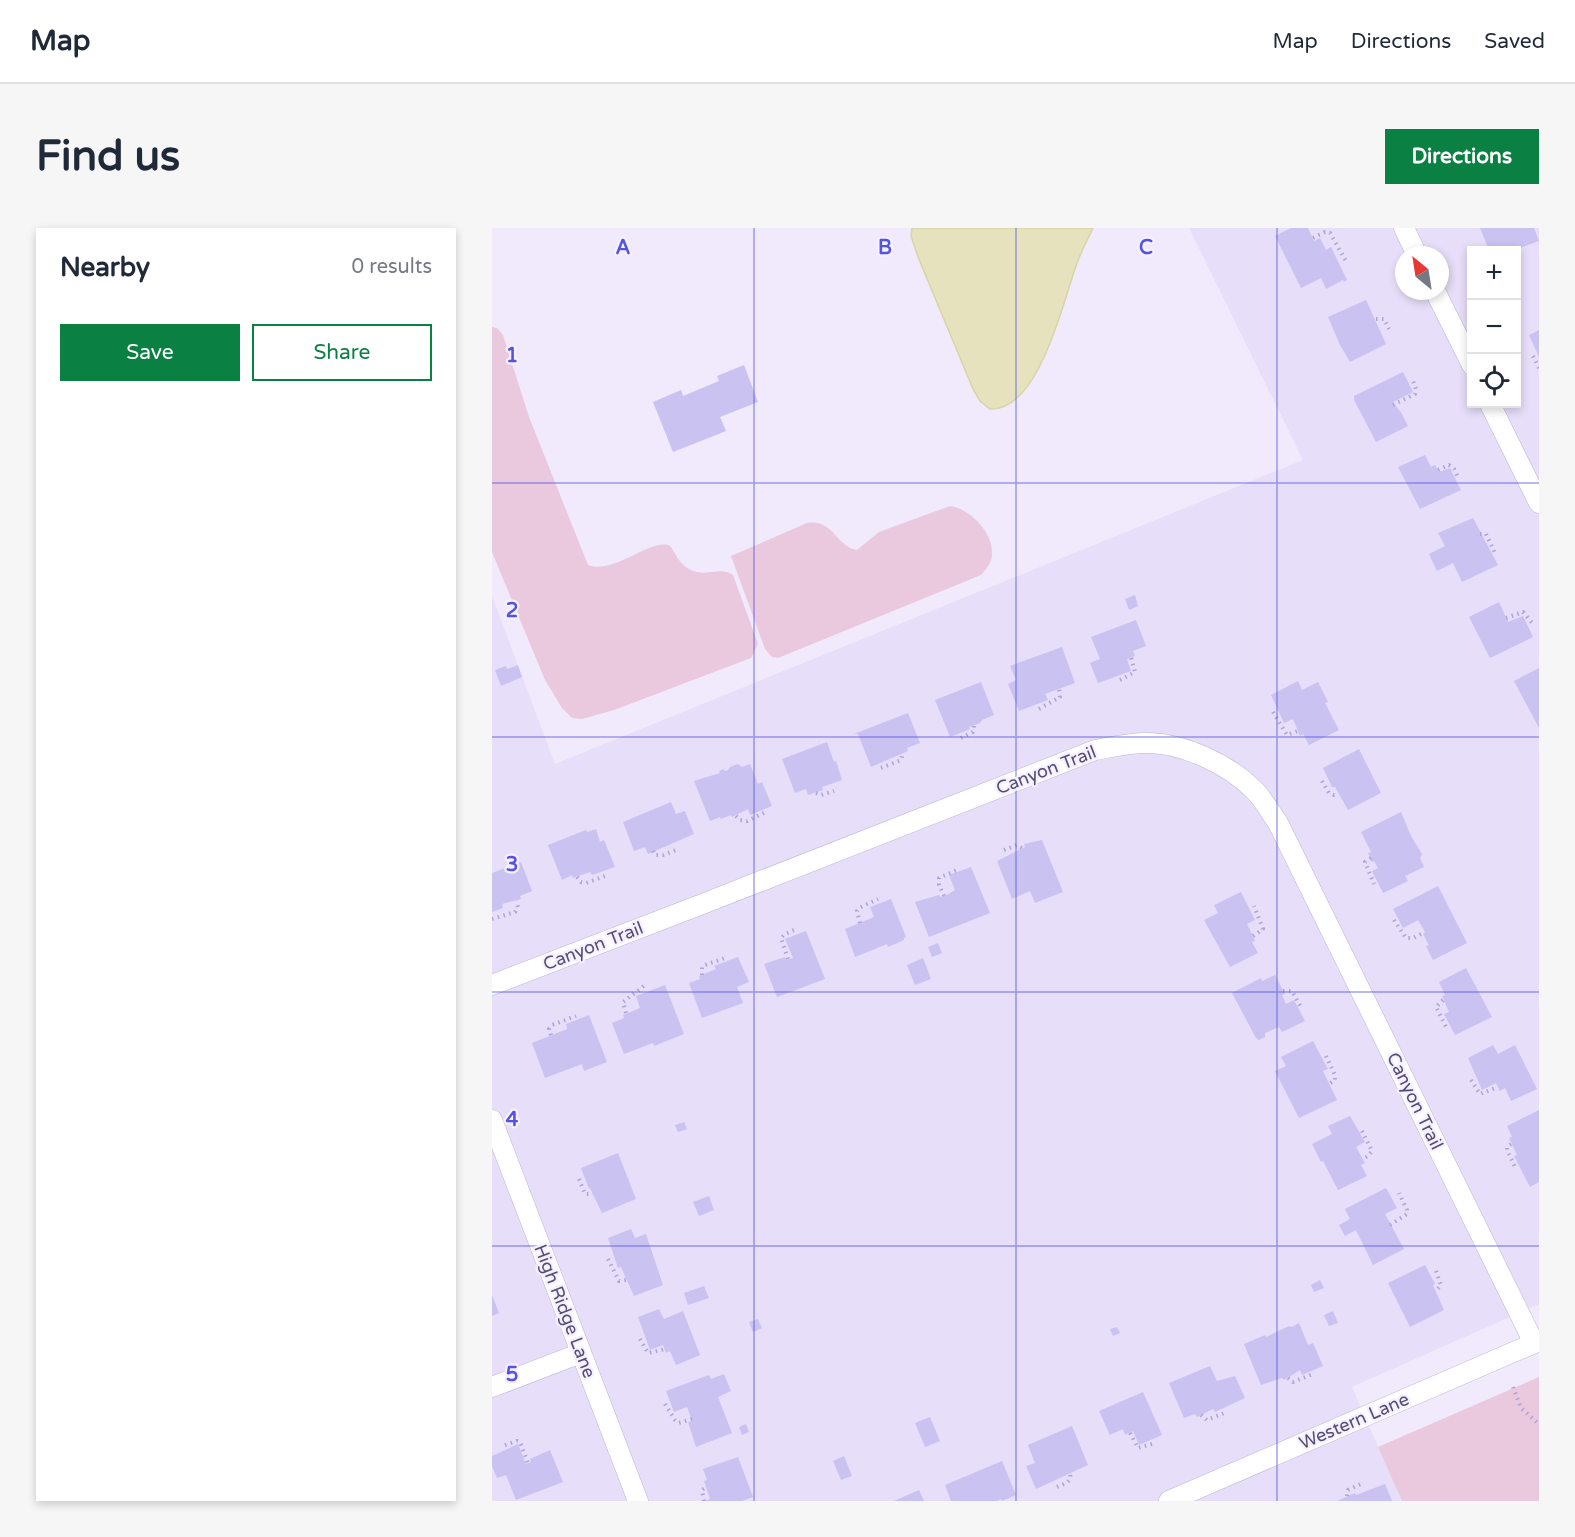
<!DOCTYPE html>
<html lang="en">
<head>
<meta charset="utf-8">
<style>
	body { margin:0; font-family:"Varela Round",sans-serif; background:#f6f6f7; color:#1f2937 }
	.controls { position:absolute; right:18px; top:18px; display:grid; overflow:hidden; border-radius:0px; box-shadow:0 3px 9px #0003 }
	.controls button { width:54px; height:54px; display:grid; place-items:center; padding:0; border:0; border-bottom:2px solid #e0e1e3; background:#fff; color:#1f2937; font:30px sans-serif }
	.compass { position:absolute; left:903px; top:18px; width:54px; height:54px; border-radius:50%; background:#fff; box-shadow:0 3px 9px #0003; rotate:330deg }
	.list { margin:0; padding:0; list-style:none }
	h2 { display:flex; justify-content:space-between; align-items:center; height:78px; margin:0; padding:0 24px; font-size:26px }
	h2 small { font-size:20px; font-weight:400; color:#747a83 }
	.actions { display:flex; gap:12px; padding:18px 24px }
	.actions a { flex:1; padding:14px 0; border:2px solid #0b8043; border-radius:0px; text-align:center; font-size:21px; color:#0b8043 }
	.actions .main { background:#0b8043; color:#fff }
	.icon { flex:none; width:33px; height:33px; fill:none; stroke:currentColor; stroke-width:2; stroke-linecap:round; stroke-linejoin:round }
	.map { position:relative; flex:none; width:1047px; height:1273px; overflow:hidden; border-radius:0px }
	header { display:flex; align-items:center; gap:36px; box-sizing:border-box; height:84px; padding:0 30px; background:#fff; border-bottom:2px solid #e0e1e3 }
	header strong { font-size:28px }
	nav { display:flex; gap:33px; margin-inline-start:auto; font-size:21px }
	.intro { display:flex; align-items:center; justify-content:space-between; box-sizing:border-box; height:144px; padding:0 36px }
	h1 { margin:0; font-size:42px }
	.button { padding:15px 27px; border-radius:0px; background:#0b8043; color:#fff; font-size:21px; font-weight:700 }
	main { display:flex; gap:36px; padding:0 36px }
	aside { flex:1; background:#fff; border-radius:0px; box-shadow:0 3px 9px #0003 }
	.map>svg:first-child { display:block }
	.residential { fill:#e7def9; fill-rule:evenodd }
	.green { fill:#eac8dd }
	.water { fill:#e6e2be; stroke:#d7d4a5; stroke-width:1.5 }
	.building { fill:#cac2f1 }
	.lines { fill:none; stroke-linecap:round; stroke-linejoin:round }
	.street-casing { stroke:#bcb5d3; stroke-width:21 }
	.path { stroke:#ada5d6; stroke-width:4; stroke-dasharray:1.5 4.5; stroke-linecap:butt }
	.street { stroke:#fff; stroke-width:20 }
	.grid { fill:none; stroke:#5454e1; stroke-width:1.5; stroke-opacity:0.55 }
	.labels { text-anchor:middle; dominant-baseline:central; stroke-width:4.5; stroke-linejoin:round; paint-order:stroke }
	.street-label { font-size:18px; fill:#534d76; stroke:#f6f0fe }
	.grid-label { font-size:20px; text-anchor:middle; font-weight:bold; fill:#5454e1; stroke:#f6f0fe; stroke-width:4.5; stroke-linejoin:round; paint-order:stroke }
</style>
</head>
<body>
<header>
<strong>Map</strong>
<nav><a>Map</a><a>Directions</a><a>Saved</a></nav>
</header>
<div class="intro"><h1>Find us</h1><a class="button">Directions</a></div>
<main>
<aside>
<h2>Nearby<small>0 results</small></h2>
<ul class="list">
</ul>
<div class="actions"><a class="main">Save</a><a>Share</a></div>
</aside>
<div class="map">
<svg width="1047" height="1273" viewBox="0 0 1047 1273">
	<rect width="100%" height="100%" fill="#f1eafc"/>
	<path class="residential" d="M697,0H1047V1076L860,1159L910,1273H0V368L63,536L811,232ZM980,22H1024V176H980ZM912,27H948V63H912Z"/>
	<path class="green" d="M0,99L5,100L11,107L37,189L96,337C120,347 157,312 176,317C183,319 184,339 205,344C217,347 230,339 241,347L266,416L259,430L122,482L90,491L80,490L70,480L53,452L0,324Z
		M458,278C478,281 501,304 500,326C500,335 494,341 489,347L286,430L280,429L273,421L239,328L315,295C342,291 344,319 365,322L387,304Z
		M1047,1149V1273H910L886,1219Z"/>
	<path class="water" d="M420,0H601C595,13 588,25 584,38C571,74 547,183 498,181L488,173L481,161L426,29L419,8Z"/>
	<path class="building" d="M799,0H816L822,13L828,10L834,22L839,19L855,52L852,54L851,52L834,61L829,50L809,60L783,8Z
		M988,0H1042L1047,13L1022,22H997Z
		M874,72L894,116L858,134L848,117L836,89Z
		M1047,102V129L1037,107Z
		M252,137L266,174L228,189L234,203L181,224L161,174L189,162L191,168L227,153L225,148Z
		M911,144L921,164L901,174L910,186L916,198L884,214L862,172V168Z
		M933,227L939,239L943,237L947,244L958,240L969,262L928,281L906,239Z
		M981,290L1006,337L970,354L961,335L945,343L937,326L953,318L946,305Z
		M643,367L646,378L637,382L633,371Z
		M1007,374L1016,394L1031,388L1041,409L998,430L977,389Z
		M644,392L654,418L641,423L643,428L635,431L639,443L606,455L598,435L608,431L599,409Z
		M570,419L583,455L553,466L556,472L527,483L516,456L524,452L518,438Z
		M26,437L30,449L9,458L3,442L14,438L15,441Z
		M1047,440V500L1022,453Z
		M806,453L810,462L826,454L836,474L833,475L847,502L817,517L811,506L808,508L801,491L792,495L779,467Z
		M489,454L502,487L490,492L488,495L477,499L478,501L458,509L443,472Z
		M416,485L428,515L415,520L416,523L379,539L366,506H362Z
		M335,514L342,534L344,533L350,552L330,559L331,562L316,567L314,561L303,565L290,531Z
		M867,521L889,565L856,582L843,559H840L831,540Z
		M246,536L250,539L258,536L266,556L270,554L280,578L258,587L256,581L240,589L239,587L229,591L228,589L218,593L202,553L228,545L227,543L232,541V543L236,542L238,539Z
		M179,574L184,586L193,583L202,606L156,626L153,619L142,623L131,594Z
		M909,584L919,608L930,626L928,630L932,639L913,648L916,653L891,665L880,643L886,640L882,633L880,634L876,625L879,624L869,604Z
		M104,601L108,614L112,612L123,639L100,647L98,644L81,650L80,647L70,652L56,617L94,602L95,604Z
		M550,612L571,664L543,675L538,663L520,671L505,633L533,619L532,616Z
		M29,634L40,663L28,668L29,671L10,676L11,680L0,684V645Z
		M479,639L498,685L437,709L423,674L447,667L448,669L455,667L463,662L457,647Z
		M946,658L975,715L941,732L934,718L937,717L931,706L933,704L926,692L911,700L901,681Z
		M749,664L763,692L755,696L763,713L760,714L766,725L738,739L712,692L726,685L722,677Z
		M399,671L414,709L412,710V712L396,719L395,716L363,729L353,701L382,689L378,679Z
		M314,703L333,751L285,769L272,736L293,729L294,732L301,730L293,711Z
		M446,715L450,725L440,729L436,719Z
		M246,729L257,754L245,759L251,775L210,790L197,755L208,751L207,748L224,741L222,738Z
		M431,730L439,751L423,757L415,737Z
		M974,740L1000,789L963,807L952,786L957,784L950,768L953,767L947,754Z
		M783,747L793,766L790,767L794,776L802,772L813,793L790,804L787,799L773,805V809L767,812L764,810L740,765L769,750L770,753Z
		M173,757L192,806L162,818L161,815L132,826L120,795L132,790L131,787L148,780L144,768Z
		M97,787L115,834L92,843L90,836L53,850L40,815L75,801L74,796Z
		M821,813L836,841L831,843L845,872L807,890L783,843L794,838L789,829Z
		M1001,817L1006,826L1023,817L1045,861L1019,873L1013,860L1008,863L1004,855L990,862L976,830Z
		M1047,882V954L1038,959L1022,928L1025,927L1017,910L1020,909L1015,898Z
		M858,888L873,914L864,919L873,935L869,937L875,948L846,962L831,933L829,934L820,916L840,906L836,898Z
		M192,894L195,901L186,904L183,897Z
		M126,925L144,971L110,985L98,960L97,961L89,940Z
		M894,960L905,980L893,986L912,1021L881,1037L864,1002L853,1008L847,997L858,991L853,981Z
		M217,968L222,982L207,988L201,974Z
		M139,1001L143,1010L154,1006L171,1057L142,1068L129,1039L126,1040L116,1010Z
		M933,1037L943,1056L941,1057L952,1082L918,1099L896,1055Z
		M828,1052L832,1060L822,1064L819,1057Z
		M212,1058L217,1070L196,1077L192,1065Z
		M0,1067L7,1085L0,1088Z
		M167,1081L172,1091L191,1083L208,1127L184,1137L178,1123L174,1125L171,1117L158,1122L146,1089Z
		M841,1083L846,1095L837,1098L832,1087Z
		M266,1091L270,1100L261,1104L257,1094Z
		M807,1095L816,1117L821,1115L831,1138L810,1147L808,1142L792,1152L790,1150L769,1157L752,1116L773,1107L774,1109L797,1098L800,1099Z
		M625,1099L628,1105L621,1108L618,1101Z
		M718,1138L725,1153L743,1148L753,1170L723,1184L721,1181L705,1189L703,1186L692,1190L677,1155Z
		M232,1146L239,1163L226,1169L240,1205L204,1219L196,1194L200,1193L195,1179L182,1184L174,1163L217,1147L219,1151Z
		M651,1164L670,1207L647,1217L641,1203L633,1207L631,1201L618,1207L607,1183Z
		M438,1189L448,1213L433,1219L423,1195Z
		M254,1196L257,1204L250,1207L247,1199Z
		M580,1198L596,1237L544,1261L534,1238L543,1235L536,1217Z
		M26,1216L34,1236L39,1234L38,1231L58,1222L71,1254L24,1272L14,1247L5,1250L0,1238V1228Z
		M352,1228L360,1248L349,1252L341,1233Z
		M246,1229L261,1269L250,1273H213L218,1271L212,1253L215,1252L211,1241Z
		M510,1233L524,1267L510,1273L509,1271L505,1273H459L453,1257Z
		M893,1256L900,1273H845L863,1265L864,1267Z
		M427,1262L432,1273H402Z"/>
	<g class="lines">
		<defs>
			<path id="street" d="M912,0L925,27
				M943,63L980,137
				M998,176L1047,275
				M0,757L213,675L603,522C621,519 639,514 658,515C693,516 737,537 761,561C771,570 778,584 786,595L1042,1115
				M0,892L146,1273
				M0,1159L89,1125
				M677,1273L1047,1113"/>
		</defs>
		<use href="#street" class="street-casing"/>
		<path class="path" d="M821,10L833,4L838,5L854,33
			M884,91H892L897,101
			M1041,128L1047,140
			M901,177L923,166L924,161L921,153
			M946,242L957,237L962,241L966,249
			M988,306H994L1004,327
			M1014,390L1031,384L1041,396
			M628,452L643,444L639,429
			M547,481L568,469L567,461
			M781,484L795,507L806,503
			M469,510L481,504L482,498
			M389,540L409,532L411,525
			M830,553L837,565L842,567L846,565
			M324,565L329,567L342,563
			M244,588L248,592L255,593L272,585
			M512,622L525,617L530,620
			M161,623L163,627H171L187,621
			M879,630L873,634L882,656
			M85,649L89,654L94,655L113,648
			M452,668L447,657V650L467,641
			M0,691L23,684L26,679L24,673
			M902,692L914,710H921L933,704
			M368,695L365,683L367,680L386,671
			M761,708L771,701L762,678
			M296,731L289,710L293,706L302,702
			M210,747V739L213,737L233,730
			M791,763H800L810,781
			M951,772L944,779L954,799
			M134,785L131,774L153,757
			M59,807L57,801L60,797L84,788
			M834,828L843,847V852L837,856
			M979,852L988,866L1006,859
			M870,903L880,923L876,928L871,931
			M1019,916L1015,919V922L1024,941
			M87,951L93,966H101
			M898,997L915,986V982L907,965
			M116,1031L127,1053L134,1052
			M944,1043L949,1057L944,1063
			M148,1111L156,1125L173,1121
			M796,1150L801,1154L821,1146
			M1021,1159L1029,1180L1047,1196
			M173,1176L183,1192L187,1195L200,1191
			M709,1187L715,1192L735,1184
			M638,1205L646,1220L660,1216
			M13,1217L25,1213L28,1214L36,1235
			M565,1259C572,1256 580,1254 578,1245
			M855,1268L856,1262L869,1256
			M212,1273L210,1262L214,1259"/>
		<use href="#street" class="street"/>
	</g>
	<path class="grid" d="M262,0V1273M524,0V1273M785,0V1273M0,255H1047M0,509H1047M0,764H1047M0,1018H1047"/>
	<g class="labels">
		<g class="street-label">
			<text transform="translate(554 542) rotate(-21)">Canyon Trail</text>
			<text transform="translate(101 718) rotate(-21)">Canyon Trail</text>
			<text transform="translate(923 873) rotate(64)">Canyon Trail</text>
			<text transform="translate(73 1083) rotate(69)">High Ridge Lane</text>
			<text transform="translate(862 1193) rotate(-23)">Western Lane</text>
		</g>
	</g>
	<g class="grid-label">
		<text x="131" y="26">A</text>
		<text x="393" y="26">B</text>
		<text x="654" y="26">C</text>
		<text x="20" y="134">1</text>
		<text x="20" y="389">2</text>
		<text x="20" y="643">3</text>
		<text x="20" y="898">4</text>
		<text x="20" y="1153">5</text>
	</g>
</svg>
<div class="controls">
<button>+</button>
<button>−</button>
<button><svg class="icon" aria-label="locate" viewBox="0 0 24 24"><circle cx="12" cy="12" r="6"/><path d="M12 2v4M12 18v4M2 12h4M18 12h4"/></svg></button>
</div>
<svg class="compass" viewBox="-18 -18 36 36"><path d="M0-13l5 13h-10z" fill="#e53935"/><path d="M0 13l5-13h-10z" fill="#747a83"/></svg>
</div>
</main>
</body>
</html>
